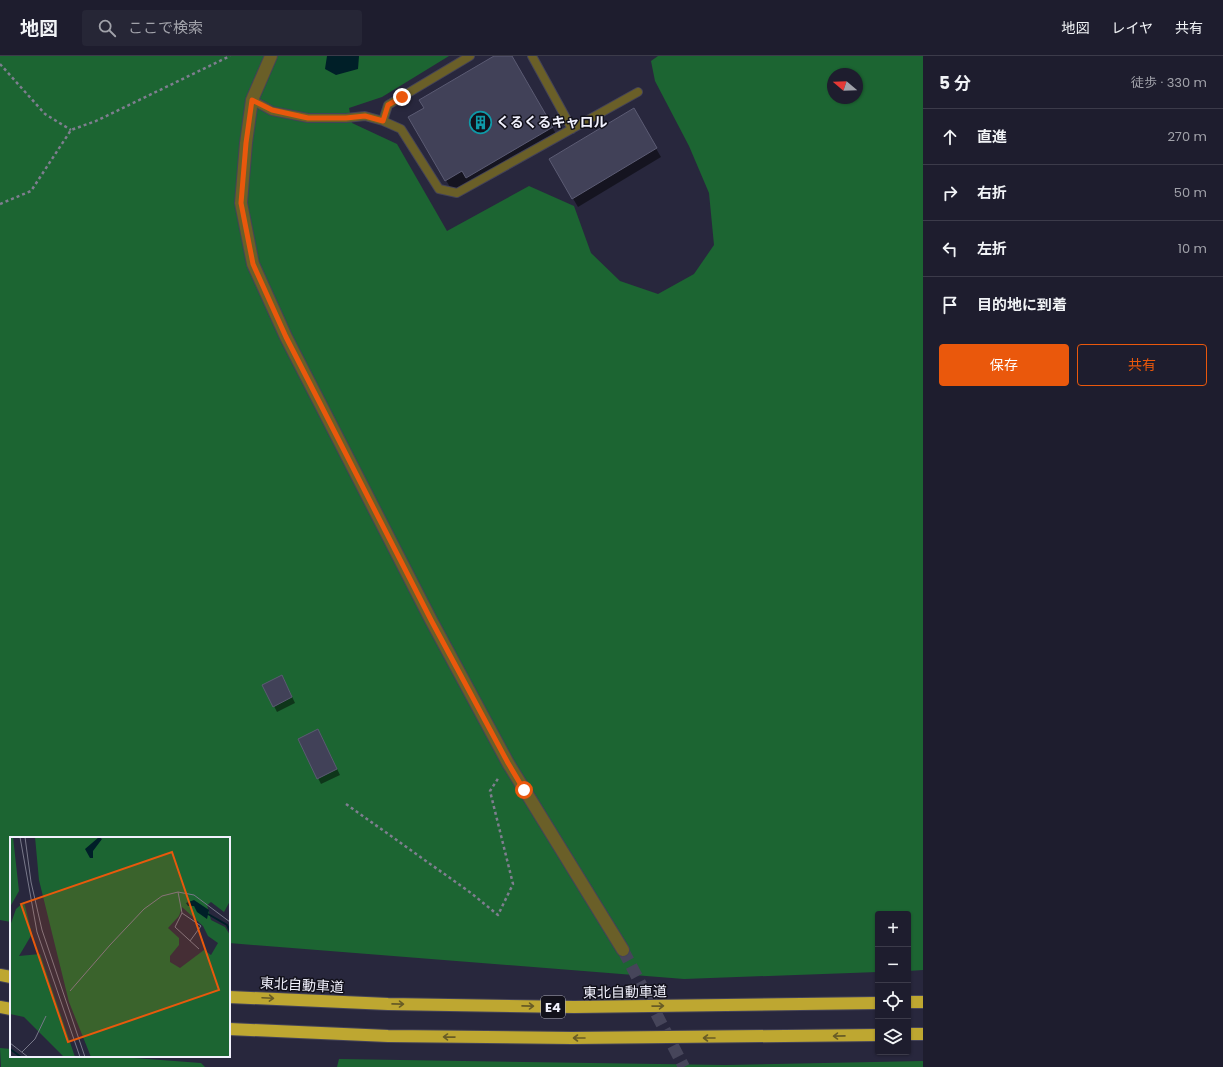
<!DOCTYPE html>
<html lang="ja">
<head>
<meta charset="utf-8">
<style>
	body { margin:0; font-family:Poppins,"Noto Sans JP",sans-serif; background:#262636; color:#f1f3f6 }
	.controls { position:absolute; right:12px; bottom:12px; display:grid; overflow:hidden; border-radius:4px; box-shadow:0 1px 3px #0004 }
	.controls button { width:36px; height:36px; display:grid; place-items:center; padding:0; border:0; border-bottom:1px solid #3c3b4a; background:#1e1d2e; color:#f1f3f6; font:20px sans-serif }
	.compass { position:absolute; left:827px; top:12px; width:36px; height:36px; border-radius:50%; background:#1e1d2e; box-shadow:0 1px 3px #0004; rotate:289deg }
	.stop { position:absolute; width:12px; height:12px; margin:-9px; border:3px solid #ea580c; border-radius:50%; background:#fff }
	.stop.end { background:#ea580c; border-color:#fff; box-shadow:0 1px 4px #0008 }
	.list { margin:0; padding:0; list-style:none }
	h2 { display:flex; justify-content:space-between; align-items:center; height:52px; margin:0; padding:0 16px; font-size:17px }
	h2 small { font-size:13px; font-weight:400; color:#a1a2aa }
	.list li { display:grid; grid-template-columns:26px 1fr auto; gap:12px; align-items:center; box-sizing:border-box; height:56px; padding:0 16px; border-top:1px solid #3c3b4a }
	.list b { display:block; font-size:15px; white-space:nowrap }
	.list em { font-size:13px; font-style:normal; color:#a1a2aa }
	.actions { display:flex; gap:8px; padding:12px 16px }
	.actions a { flex:1; padding:9px 0; border:1px solid #ea580c; border-radius:4px; text-align:center; font-size:14px; color:#ea580c }
	.actions .main { background:#ea580c; color:#fff }
	.icon { flex:none; width:22px; height:22px; fill:none; stroke:currentColor; stroke-width:2; stroke-linecap:round; stroke-linejoin:round }
	.map { position:relative; flex:none; width:923px; height:1011px; overflow:hidden }
	header { display:flex; align-items:center; gap:24px; box-sizing:border-box; height:56px; padding:0 20px; background:#1e1d2e; border-bottom:1px solid #3c3b4a }
	header strong { font-size:19px }
	nav { display:flex; gap:22px; margin-inline-start:auto; font-size:14px }
	.search { width:280px; height:36px; background:#262636; display:flex; align-items:center; gap:10px; box-sizing:border-box; padding:0 14px; border-radius:4px; color:#a1a2aa; font-size:15px }
	main { display:flex }
	aside { flex:1; background:#1e1d2e }
	.map>svg:first-child { display:block }
	.forest { fill:#1c6532; fill-rule:evenodd }
	.water { fill:#001f28 }
	.shadow { fill:#0007 }
	.building { fill:#414158; stroke:#5b5b73 }
	.lines { fill:none; stroke-linecap:round; stroke-linejoin:round }
	.street-tunnel { stroke:#46455a; stroke-width:12; stroke-dasharray:12 6; stroke-linecap:butt }
	.lane-casing { stroke:#444358; stroke-width:10 }
	.street-casing { stroke:#444358; stroke-width:14 }
	.highway-casing { stroke:#444358; stroke-width:14 }
	.path { stroke:#7f7e90; stroke-width:2.5; stroke-dasharray:3 3; stroke-linecap:butt }
	.lane { stroke:#6a5f28; stroke-width:8 }
	.street { stroke:#6a5f28; stroke-width:12 }
	.highway { stroke:#bea731; stroke-width:12 }
	.oneway { stroke:#685c26 }
	.route { stroke:#ea580c; stroke-width:5 }
	.labels { text-anchor:middle; dominant-baseline:central; stroke-width:3; stroke-linejoin:round; paint-order:stroke }
	.shield { fill:#12111b; stroke:#aeaeb9; stroke-width:1 }
	.shield-label { font-size:13px; font-weight:bold; fill:#f1f1fd }
	.poi-label { font-size:14px; font-weight:bold; fill:#f1f1fd; stroke:#12111b; text-anchor:start }
	.street-label { font-size:14px; fill:#f1f1fd; stroke:#12111b }
	.inset-river { fill:none; stroke:#001f28; stroke-width:2 }
	.inset-road { fill:none; stroke:#78788a; stroke-width:1 }
	.view { fill:#e8590c; fill-opacity:0.15; stroke:#e8590c; stroke-width:2 }
	.inset-edge { fill:none; stroke:#f1f1fd; stroke-width:2 }
</style>
</head>
<body>
<header>
<strong>地図</strong>
<div class="search"><svg class="icon" aria-label="search" viewBox="0 0 24 24"><circle cx="10" cy="10" r="6"/><path d="M15 15l6 6"/></svg>ここで検索</div>
<nav><a>地図</a><a>レイヤ</a><a>共有</a></nav>
</header>
<main>
<div class="map">
<svg width="923" height="1011" viewBox="0 0 923 1011">
	<rect width="100%" height="100%" fill="#28273d"/>
	<path class="forest" d="M0,0H449L382,41L349,52L352,67L397,88L447,175L529,130L574,150L591,197L620,225L658,238L694,218L714,189L709,137L689,90L655,25L651,5L658,0H923V914L908,915V858H878V916L684,923L229,887V782H11V866L0,864ZM833,18H857V42H833Z
		M0,992L11,993V1000H107L201,1007L205,1011H1Z
		M339,1003L725,1009L923,1005V1011H337Z"/>
	<path class="water" d="M327,0H359L358,13L336,19L325,13Z"/>
	<path class="shadow" d="M496,0H511L559,83L473,133L469,126L453,136L409,62L425,52Z
		M633,53L661,101L578,151L550,103Z
		M285,626L295,647L277,656L274,650Z
		M321,680L340,719L321,728L299,684Z"/>
	<path class="building" d="M494,0H512L553,71L466,122L462,115L445,125L408,61L424,52L419,44Z
		M634,52L657,92L572,143L549,103Z
		M282,619L292,641L273,651L262,629Z
		M318,673L337,713L317,723L298,683Z"/>
	<g class="lines">
		<path class="street-tunnel" d="M623,894L684,1011"/>
		<defs>
			<path id="lane" d="M532,0L572,73
				M252,44L272,55L308,62H346L365,60L383,65L401,73L439,133L457,137L638,36
				M383,65L388,49L470,0"/>
			<path id="street" d="M271,0L252,44L246,87L241,147L253,208L286,281L431,564L508,707L623,894"/>
			<path id="highway" d="M0,919L11,921
				M229,941L388,948L574,951L878,947
				M908,946H923
				M0,951L11,953
				M229,973L388,980L572,982L878,979
				M908,978H923"/>
		</defs>
		<use href="#lane" class="lane-casing"/>
		<use href="#street" class="street-casing"/>
		<use href="#highway" class="highway-casing"/>
		<path class="path" d="M0,8L45,58L71,74
			M0,148L31,135L71,74L96,65L230,0
			M346,748L471,837L498,859L513,828L490,735L499,721"/>
		<use href="#lane" class="lane"/>
		<use href="#street" class="street"/>
		<use href="#highway" class="highway"/>
	</g>
	<defs><path id="oneway-shaft" d="M-6 0H5M1.5-3L5.5 0L1.5 3" fill="none" stroke-width="1.6" stroke-linecap="round" stroke-linejoin="round"/></defs>
	<g class="oneway">
		<use href="#oneway-shaft" transform="translate(268 942) rotate(3)"/>
		<use href="#oneway-shaft" transform="translate(398 948) rotate(1)"/>
		<use href="#oneway-shaft" transform="translate(528 950) rotate(1)"/>
		<use href="#oneway-shaft" transform="translate(658 950) rotate(-1)"/>
		<use href="#oneway-shaft" transform="translate(839 980) rotate(179)"/>
		<use href="#oneway-shaft" transform="translate(449 981) rotate(-179)"/>
		<use href="#oneway-shaft" transform="translate(579 982) rotate(180)"/>
		<use href="#oneway-shaft" transform="translate(709 982) rotate(180)"/>
	</g>
	<g class="lines">
		<path class="route" d="M402,41L388,49L383,65L365,60L346,62H308L272,54L252,44L246,87L241,147L253,208L286,281L431,564L508,707L524,734"/>
	</g>
	<defs>
		<symbol id="building-ring" viewBox="-11 -11 22 22"><circle r="9.5" fill="#12111b" stroke="#0f9aa8" stroke-width="1.5"/><path d="M-4-6H4V6H1V3H-1V6H-4ZM-2.5-4.3h1.7v1.8h-1.7ZM.8-4.3h1.7v1.8H.8ZM-2.5-1h1.7V.8h-1.7ZM.8-1h1.7V.8H.8Z" fill="#0f9aa8"/></symbol>
	</defs>
	<g fill-rule="evenodd">
		<use href="#building-ring" x="468" y="54" width="25" height="25"/>
	</g>
	<g class="labels">
		<rect class="shield" x="541" y="940" width="24" height="22" rx="3"/>
		<g class="shield-label">
			<text x="553" y="951">E4</text>
		</g>
		<g class="poi-label">
			<text x="496" y="66">くるくるキャロル</text>
		</g>
		<g class="street-label">
			<text transform="translate(302 929) rotate(3)">東北自動車道</text>
			<text transform="translate(625 936) rotate(-1)">東北自動車道</text>
		</g>
	</g>
	<g transform="translate(10 781)">
		<rect width="220" height="220" fill="#28273d"/>
		<path d="M0,0H3L9,54L0,70ZM25,0H220V64L214,75L201,65L197,68L201,83L215,90L220,98V220H81L59,165L41,92L29,43ZM172,70L193,89L198,99L208,106L201,118L194,113L170,131L160,125V119L169,108V101L158,91L169,79ZM14,65L22,97L9,119L30,117L65,220H54L14,180L0,177V89L6,72Z" fill="#1c6532" fill-rule="evenodd"/>
		<path d="M89,0L92,2L83,14V21H80L75,12ZM184,63L199,73L197,82L187,75L184,69H178L176,66Z" fill="#001f28"/>
		<path class="inset-river" d="M198,77L217,88L220,94M0,212L11,220"/>
		<path class="inset-road" d="M10,0L27,95L70,220M15,0L21,45L32,93L75,220M168,55L172,76L165,90L189,112M172,76L191,89L180,104M60,154L100,108L134,72L152,59L168,55L184,58L220,85M0,206L18,220M12,215L25,202L36,179"/>
		<path class="view" d="M162,15L209,153L58,205L11,67Z"/>
		<rect width="220" height="220" class="inset-edge"/>
	</g>
</svg>
<div class="controls">
<button>+</button>
<button>−</button>
<button><svg class="icon" aria-label="locate" viewBox="0 0 24 24"><circle cx="12" cy="12" r="6"/><path d="M12 2v4M12 18v4M2 12h4M18 12h4"/></svg></button>
<button><svg class="icon" aria-label="layers" viewBox="0 0 24 24"><path d="M12 4l9 5-9 5-9-5zM3 14l9 5 9-5"/></svg></button>
</div>
<svg class="compass" viewBox="-18 -18 36 36"><path d="M0-13l5 13h-10z" fill="#e53935"/><path d="M0 13l5-13h-10z" fill="#a1a2aa"/></svg>
<div class="stop" style="left:524px;top:734px"></div>
<div class="stop end" style="left:402px;top:41px"></div>
</div>
<aside>
<h2>5 分<small>徒歩 · 330 m</small></h2>
<ul class="list">
<li><svg class="icon" aria-label="ahead" viewBox="0 0 24 24"><path d="M12 20V5M6 11l6-6 6 6"/></svg><div><b>直進</b></div><em>270 m</em></li>
<li><svg class="icon" aria-label="right" viewBox="0 0 24 24"><path d="M7 20v-9h11M14 6l5 5-5 5"/></svg><div><b>右折</b></div><em>50 m</em></li>
<li><svg class="icon" aria-label="left" viewBox="0 0 24 24"><path d="M17 20v-9H6M10 6l-5 5 5 5"/></svg><div><b>左折</b></div><em>10 m</em></li>
<li><svg class="icon" aria-label="arrive" viewBox="0 0 24 24"><path d="M6 21V4h12l-3 4 3 4H6"/></svg><div><b>目的地に到着</b></div></li>
</ul>
<div class="actions"><a class="main">保存</a><a>共有</a></div>
</aside>
</main>
</body>
</html>
